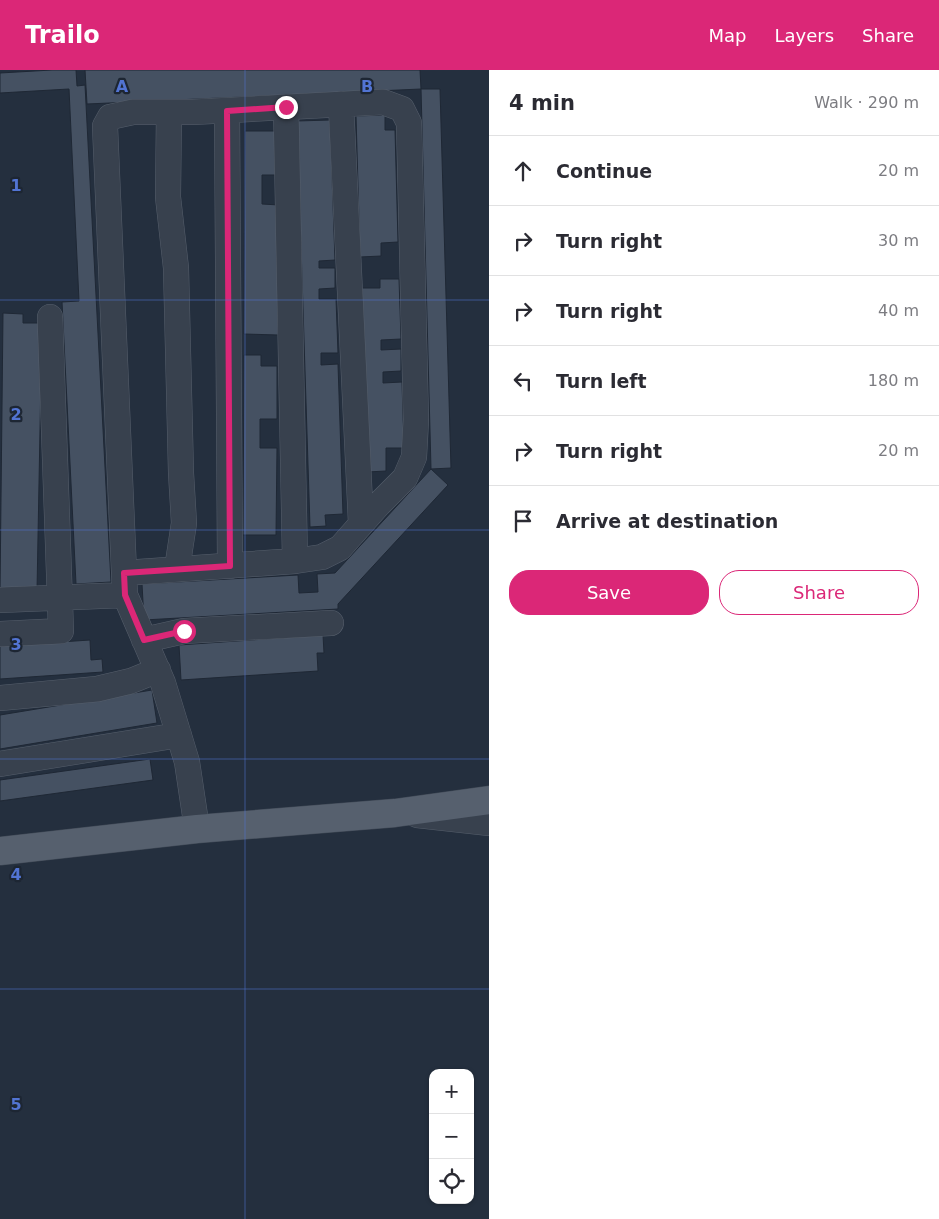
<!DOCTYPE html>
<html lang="en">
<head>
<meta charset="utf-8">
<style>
	body { margin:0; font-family:"DejaVu Sans",sans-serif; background:#f2f2f3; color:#2b2b33 }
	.controls { position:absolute; right:15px; bottom:15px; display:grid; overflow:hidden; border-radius:10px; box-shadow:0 1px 4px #0004 }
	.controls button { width:45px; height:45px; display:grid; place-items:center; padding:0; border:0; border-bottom:1px solid #e1e1e2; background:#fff; color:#2b2b33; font:25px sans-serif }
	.stop { position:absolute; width:15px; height:15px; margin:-11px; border:4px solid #db2777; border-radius:50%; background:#fff }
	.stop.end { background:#db2777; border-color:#fff; box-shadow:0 1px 5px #0008 }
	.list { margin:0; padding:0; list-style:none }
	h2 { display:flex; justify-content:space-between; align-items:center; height:65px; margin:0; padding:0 20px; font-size:21px }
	h2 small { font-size:16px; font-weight:400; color:#7c7c81 }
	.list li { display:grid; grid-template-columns:32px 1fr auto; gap:15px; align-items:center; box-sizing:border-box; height:70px; padding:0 20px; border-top:1px solid #e1e1e2 }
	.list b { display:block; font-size:19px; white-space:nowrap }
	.list em { font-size:16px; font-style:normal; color:#7c7c81 }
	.actions { display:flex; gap:10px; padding:15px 20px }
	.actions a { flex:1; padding:11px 0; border:1px solid #db2777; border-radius:20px; text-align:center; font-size:18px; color:#db2777 }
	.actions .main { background:#db2777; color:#fff }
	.icon { flex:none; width:28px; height:28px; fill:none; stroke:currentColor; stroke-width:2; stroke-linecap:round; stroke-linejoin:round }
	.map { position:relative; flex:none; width:489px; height:1149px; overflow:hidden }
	header { display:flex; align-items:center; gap:30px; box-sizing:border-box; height:70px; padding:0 25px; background:#db2777; color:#fff }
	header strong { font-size:24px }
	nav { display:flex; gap:28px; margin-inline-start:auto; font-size:18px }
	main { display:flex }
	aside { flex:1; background:#fff }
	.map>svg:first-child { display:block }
	.building { fill:#455162; stroke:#1f2835 }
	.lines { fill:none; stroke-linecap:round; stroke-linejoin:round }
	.minor-casing { stroke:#565f6c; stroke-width:26 }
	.major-casing { stroke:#414a57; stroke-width:29 }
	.minor { stroke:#38414e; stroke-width:25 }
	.major { stroke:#56606e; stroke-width:28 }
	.route { stroke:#db2777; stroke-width:6 }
	.grid { fill:none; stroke:#5274d3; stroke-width:1; stroke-opacity:0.55 }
	.grid-label { font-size:16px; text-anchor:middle; font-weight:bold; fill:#5274d3; stroke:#1d2633; stroke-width:4.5; stroke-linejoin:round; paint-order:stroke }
</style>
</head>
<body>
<header>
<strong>Trailo</strong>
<nav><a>Map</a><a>Layers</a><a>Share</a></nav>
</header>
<main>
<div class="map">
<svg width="489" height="1149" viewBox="0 0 489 1149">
	<rect width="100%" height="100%" fill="#242f3e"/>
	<path class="building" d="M52,0H76L77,16L85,15L111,512L76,514L62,232L79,231L69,19L0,23V3Z
		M85,0H420L421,19L87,34Z
		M421,19H440L451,398L431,399Z
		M385,45V60H395L398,172L381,173V186L360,187L356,46Z
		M330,50L335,190L319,191V198H335V218L319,219V229H336L338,283H321V295L338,294L343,444L325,445L326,456L310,457L297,51Z
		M245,61H280L279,105H262V134L279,135L278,265L244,264Z
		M380,209H399L401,269L381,270V280L401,279V301L383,302V313L402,312L404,378H386V401L367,402L361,218H380Z
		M3,243L23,244V253H42L37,521H0Z
		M244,285H261V296H277V349H260V378H277L276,465H243Z
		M431,399L448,415L338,534V539L144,550L142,514L298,505L299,523L318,522L317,504L335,503Z
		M323,565L324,583H317L318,601L181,610L179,575Z
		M90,570L91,590L102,589L103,602L0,609V576Z
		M152,620L157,653L0,679V645Z
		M150,689L153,710L0,731V710Z"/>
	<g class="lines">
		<defs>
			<path id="minor" d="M341,34L361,454
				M286,37L295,491
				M227,41L230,496
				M169,42L168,127L176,198L181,403L184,453L177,499
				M124,503L295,491L322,487L340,478L379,434L405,408L414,387L416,350L409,53L402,39L383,32L193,42H133L110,47L105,56L125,525L163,613L187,692L197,759
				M0,530L125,525
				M0,564L61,561L50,247
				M144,570L184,561L331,553
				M0,628L97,619L131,611L158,600
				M0,694L179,665
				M417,745L489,753"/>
			<path id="major" d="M0,781L197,759L395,743L489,730"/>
		</defs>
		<use href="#minor" class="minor-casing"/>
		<use href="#major" class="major-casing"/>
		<use href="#minor" class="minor"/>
		<use href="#major" class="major"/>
	</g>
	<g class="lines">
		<path class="route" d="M184,561L144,570L125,525L124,503L230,496L227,41L286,37"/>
	</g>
	<path class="grid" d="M245,0V1149M0,230H489M0,460H489M0,689H489M0,919H489"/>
	<g class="grid-label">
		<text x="122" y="22">A</text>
		<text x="367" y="22">B</text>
		<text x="16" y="121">1</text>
		<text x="16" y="350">2</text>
		<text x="16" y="580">3</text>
		<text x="16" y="810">4</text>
		<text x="16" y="1040">5</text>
	</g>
</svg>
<div class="controls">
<button>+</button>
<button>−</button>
<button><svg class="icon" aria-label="locate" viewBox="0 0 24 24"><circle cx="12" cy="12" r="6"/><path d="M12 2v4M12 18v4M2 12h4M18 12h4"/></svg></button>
</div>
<div class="stop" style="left:184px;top:561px"></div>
<div class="stop end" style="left:286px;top:37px"></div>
</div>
<aside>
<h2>4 min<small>Walk · 290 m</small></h2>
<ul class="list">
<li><svg class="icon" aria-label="ahead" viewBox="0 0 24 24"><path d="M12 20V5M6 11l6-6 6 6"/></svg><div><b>Continue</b></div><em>20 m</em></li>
<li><svg class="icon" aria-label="right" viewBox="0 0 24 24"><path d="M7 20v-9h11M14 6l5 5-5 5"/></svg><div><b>Turn right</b></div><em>30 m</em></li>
<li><svg class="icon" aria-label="right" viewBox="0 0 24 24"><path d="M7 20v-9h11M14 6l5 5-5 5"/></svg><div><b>Turn right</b></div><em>40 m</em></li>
<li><svg class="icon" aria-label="left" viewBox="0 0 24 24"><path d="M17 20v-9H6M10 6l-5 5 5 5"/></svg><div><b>Turn left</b></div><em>180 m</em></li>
<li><svg class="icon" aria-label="right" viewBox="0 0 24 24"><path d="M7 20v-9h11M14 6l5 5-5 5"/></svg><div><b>Turn right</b></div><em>20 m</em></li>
<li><svg class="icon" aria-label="arrive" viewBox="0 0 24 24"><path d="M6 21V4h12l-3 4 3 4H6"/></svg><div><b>Arrive at destination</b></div></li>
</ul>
<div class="actions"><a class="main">Save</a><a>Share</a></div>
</aside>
</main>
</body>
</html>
